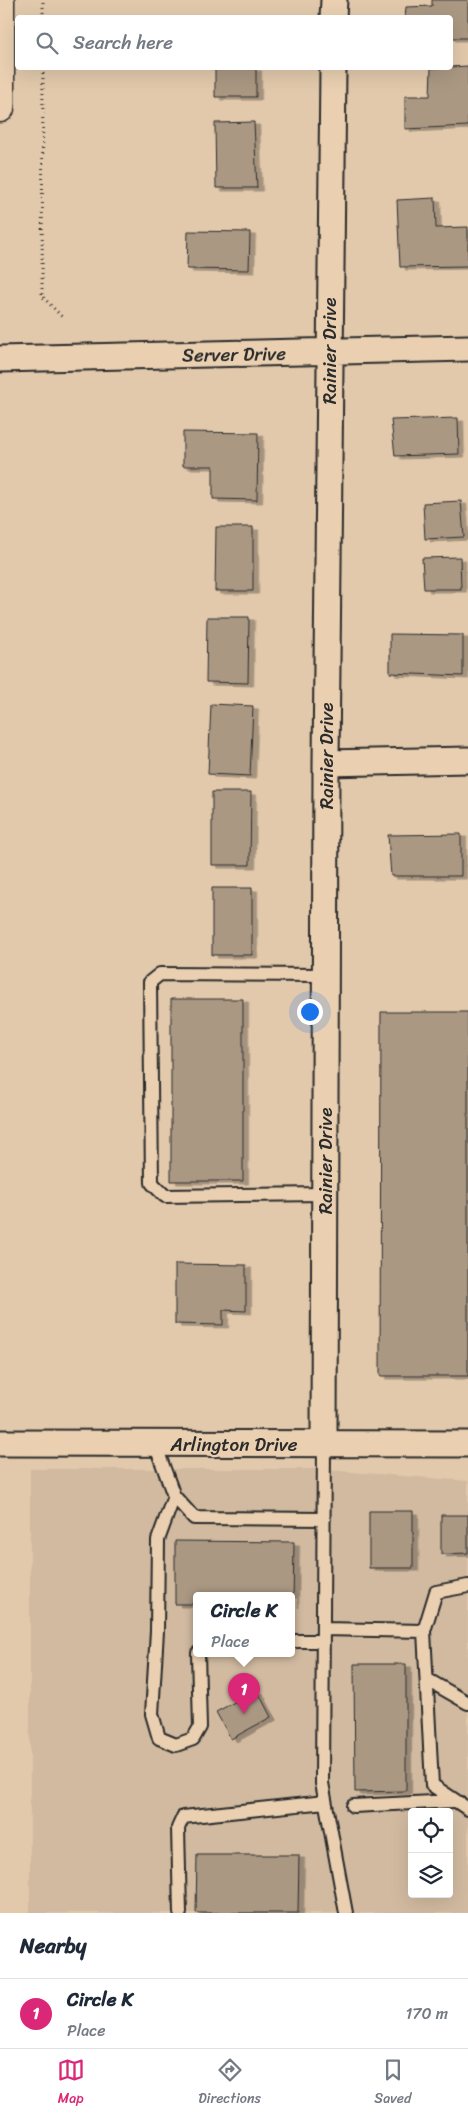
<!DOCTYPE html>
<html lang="en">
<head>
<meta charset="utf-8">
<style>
	body { margin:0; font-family:Sriracha,sans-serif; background:#f6f6f7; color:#1f2937 }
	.controls { position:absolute; right:15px; bottom:15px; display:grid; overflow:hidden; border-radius:5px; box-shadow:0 5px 20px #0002 }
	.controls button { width:45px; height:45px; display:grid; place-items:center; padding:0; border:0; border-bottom:1px solid #e0e1e3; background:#fff; color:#1f2937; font:25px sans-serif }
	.you { position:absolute; left:309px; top:1011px; width:18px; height:18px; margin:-12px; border:4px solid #fff; border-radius:50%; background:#1a73e8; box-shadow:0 0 0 8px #1a73e833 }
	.badge { display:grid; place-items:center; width:32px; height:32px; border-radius:50%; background:#db2777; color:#fff; font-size:16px; font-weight:700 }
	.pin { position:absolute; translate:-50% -41px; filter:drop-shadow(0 1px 2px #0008) }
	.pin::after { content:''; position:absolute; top:26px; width:18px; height:15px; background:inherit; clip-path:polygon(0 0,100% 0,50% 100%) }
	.popup { position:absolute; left:193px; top:1592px; width:102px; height:65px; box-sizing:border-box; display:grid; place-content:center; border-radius:5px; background:#fff; filter:drop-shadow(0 1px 4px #0005); font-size:16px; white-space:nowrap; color:#747a83 }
	.popup b { font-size:19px; color:#1f2937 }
	.popup::after { content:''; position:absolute; left:50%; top:100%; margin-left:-10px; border:10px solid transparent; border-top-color:#fff }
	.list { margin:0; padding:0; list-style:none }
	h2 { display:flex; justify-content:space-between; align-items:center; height:65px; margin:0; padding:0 20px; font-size:21px }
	h2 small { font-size:16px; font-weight:400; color:#747a83 }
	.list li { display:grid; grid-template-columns:32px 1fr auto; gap:15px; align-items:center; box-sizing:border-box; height:70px; padding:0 20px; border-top:1px solid #e0e1e3 }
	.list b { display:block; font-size:19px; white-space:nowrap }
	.list p { margin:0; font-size:16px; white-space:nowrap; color:#747a83 }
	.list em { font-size:16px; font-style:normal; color:#747a83 }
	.icon { flex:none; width:28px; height:28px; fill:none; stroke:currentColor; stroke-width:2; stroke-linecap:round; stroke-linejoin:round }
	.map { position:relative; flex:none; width:468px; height:1913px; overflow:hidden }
	.search { position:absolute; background:#fff; box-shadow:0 5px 20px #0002; left:15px; right:15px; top:15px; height:55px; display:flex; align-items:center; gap:12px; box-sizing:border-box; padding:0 18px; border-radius:5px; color:#747a83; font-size:19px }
	.sheet { height:135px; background:#fff }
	nav { display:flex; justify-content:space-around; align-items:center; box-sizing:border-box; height:70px; border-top:1px solid #e0e1e3; background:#fff; font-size:14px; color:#747a83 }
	nav a { display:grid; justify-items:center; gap:2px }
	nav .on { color:#db2777 }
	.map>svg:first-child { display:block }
	.built { fill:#d1baa0; fill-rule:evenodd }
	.building { fill:#aa9883; stroke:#2b2b2b; filter:url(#shadow) }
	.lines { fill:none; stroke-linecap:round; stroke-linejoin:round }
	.lane-casing { stroke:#2b2b2b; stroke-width:16 }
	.street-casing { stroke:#2b2b2b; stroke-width:29 }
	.primary-casing { stroke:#2b2b2b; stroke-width:31 }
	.path { stroke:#2b2b2b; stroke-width:3; stroke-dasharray:1 4; stroke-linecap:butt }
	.lane { stroke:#ead0b1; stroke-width:12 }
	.street { stroke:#ead0b1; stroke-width:25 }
	.primary { stroke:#ead0b1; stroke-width:28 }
	.labels { text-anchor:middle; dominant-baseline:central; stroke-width:4.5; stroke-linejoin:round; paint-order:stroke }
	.street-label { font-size:19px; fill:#2b2b2b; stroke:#ead0b1 }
</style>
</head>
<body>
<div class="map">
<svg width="468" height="1913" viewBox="0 0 468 1913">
	<defs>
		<filter id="shadow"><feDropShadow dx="5.5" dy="3" stdDeviation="0" flood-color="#0004"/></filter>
	</defs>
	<rect width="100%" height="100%" fill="#e2c9ac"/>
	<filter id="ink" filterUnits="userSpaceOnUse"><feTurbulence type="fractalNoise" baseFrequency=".02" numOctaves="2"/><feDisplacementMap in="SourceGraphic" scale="10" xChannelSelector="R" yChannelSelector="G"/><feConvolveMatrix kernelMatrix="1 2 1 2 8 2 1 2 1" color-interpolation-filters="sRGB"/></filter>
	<g filter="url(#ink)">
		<path class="built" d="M30,1469H313L468,1481V1913H30ZM196,1595H292V1653H196ZM412,1812H449V1894H412Z"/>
		<path class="building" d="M432,0H468V38H450V18H405L406,7L432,6Z
			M468,66V126L405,129V96H430L431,68Z
			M215,68H256V97H215Z
			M254,122L257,188H216L215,123Z
			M435,198L436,228L468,227V266L400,267L397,200Z
			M188,231L250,232L249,270L187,269Z
			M458,418L459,454L395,456L391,420Z
			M183,432L258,433L257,500L213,499V466H183Z
			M461,501L464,537L425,539L423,503Z
			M216,527H253V591H215Z
			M460,557L461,589H424L422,558Z
			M207,617H249L248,683L206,682Z
			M390,634L463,635V676L390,673Z
			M211,704L253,706L250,776L208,774Z
			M212,792H251L250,865H212Z
			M461,834V876H391L388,835Z
			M212,888H252V955H212Z
			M171,999H243V1181H171Z
			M381,1012H468V1376H380Z
			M175,1264L246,1265V1311L223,1310V1325L175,1324Z
			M369,1511H413V1568H369Z
			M441,1515H468V1553L441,1554Z
			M175,1541L294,1542L293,1605L292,1595H196V1604H175Z
			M354,1664H406V1791L355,1792Z
			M257,1690L271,1717L231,1739L216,1712Z
			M197,1855H299L298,1913H196Z"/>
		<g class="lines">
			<defs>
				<path id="lane" d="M325,1194L165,1196L152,1183L150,982L160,974L325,975
					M155,1444L174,1496L194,1518L324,1519
					M324,1444L322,1783L346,1913
					M174,1496L158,1540L157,1631L152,1714L159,1738L176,1745L193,1739L200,1727L198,1653
					M468,1586L436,1592L424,1631L432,1785L468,1809
					M324,1629L424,1631
					M292,1641H323
					M428,1680L468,1703
					M353,1806L453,1801
					M180,1913L178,1828L183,1817L325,1802"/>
				<path id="street" d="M333,18L334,0
					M0,359L468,348
					M326,763L468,760
					M0,1443L468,1444
					M324,1444L326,763L333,68"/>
				<path id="primary" d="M0,108V0"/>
			</defs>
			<use href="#lane" class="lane-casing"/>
			<use href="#street" class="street-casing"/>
			<use href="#primary" class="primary-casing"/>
			<path class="path" d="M43,18V0
				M43,68L42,296L64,319"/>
			<use href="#lane" class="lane"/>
			<use href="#street" class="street"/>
			<use href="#primary" class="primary"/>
		</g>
	</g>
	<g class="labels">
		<g class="street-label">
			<text transform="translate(329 351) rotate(-90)">Rainier Drive</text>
			<text transform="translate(234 354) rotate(-1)">Server Drive</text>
			<text transform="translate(326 756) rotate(-90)">Rainier Drive</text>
			<text transform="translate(325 1161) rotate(-90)">Rainier Drive</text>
			<text x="234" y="1444">Arlington Drive</text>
		</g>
	</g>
</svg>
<div class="controls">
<button><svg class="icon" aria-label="locate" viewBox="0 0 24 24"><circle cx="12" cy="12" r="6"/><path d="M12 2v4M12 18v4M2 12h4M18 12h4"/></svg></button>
<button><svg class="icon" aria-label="layers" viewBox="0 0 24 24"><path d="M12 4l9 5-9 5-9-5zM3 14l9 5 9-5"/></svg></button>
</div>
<div class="you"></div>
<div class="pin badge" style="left:244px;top:1714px">1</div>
<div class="popup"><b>Circle K</b>Place</div>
<div class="search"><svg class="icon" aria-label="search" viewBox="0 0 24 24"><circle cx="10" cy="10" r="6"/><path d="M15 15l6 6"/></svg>Search here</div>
</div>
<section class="sheet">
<h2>Nearby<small></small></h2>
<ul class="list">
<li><span class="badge">1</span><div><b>Circle K</b><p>Place</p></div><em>170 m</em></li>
</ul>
</section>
<nav>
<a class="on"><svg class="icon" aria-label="map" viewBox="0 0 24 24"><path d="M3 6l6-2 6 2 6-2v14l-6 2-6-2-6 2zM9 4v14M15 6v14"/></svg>Map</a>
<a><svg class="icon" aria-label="directions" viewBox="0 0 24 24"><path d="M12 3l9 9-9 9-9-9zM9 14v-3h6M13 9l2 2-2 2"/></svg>Directions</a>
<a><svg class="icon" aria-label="saved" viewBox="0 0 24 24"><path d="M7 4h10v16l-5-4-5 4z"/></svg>Saved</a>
</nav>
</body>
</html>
